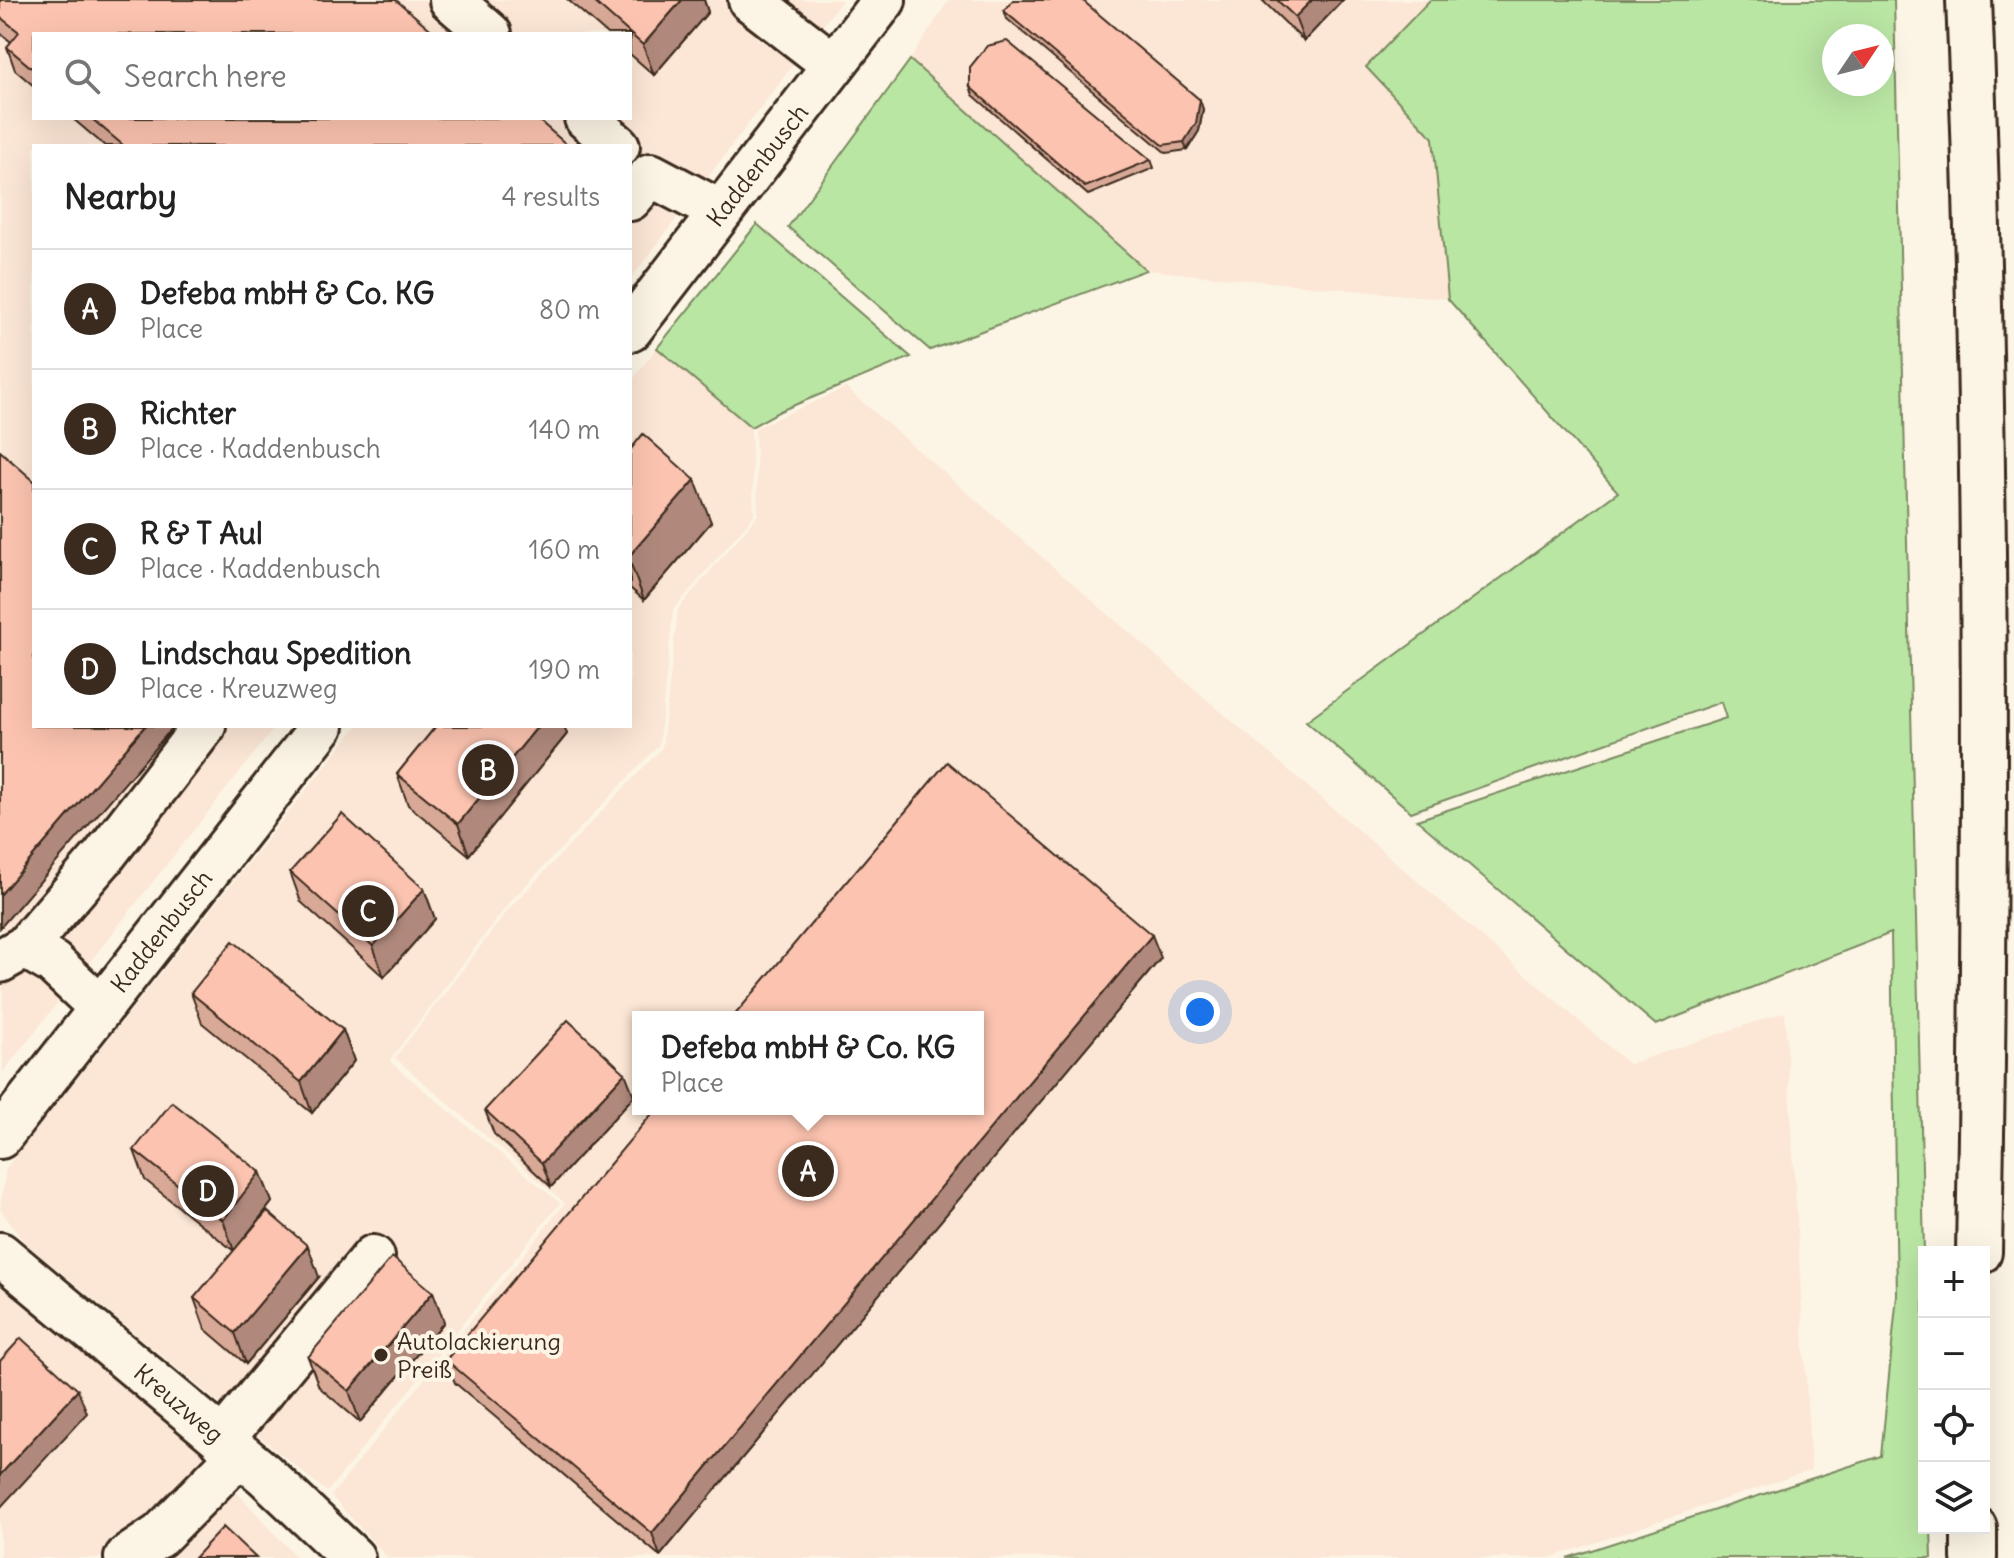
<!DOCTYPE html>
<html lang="en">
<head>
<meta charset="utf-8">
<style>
	body { margin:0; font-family:Delius,sans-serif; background:#f2f2f2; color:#222 }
	.controls { position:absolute; right:24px; bottom:24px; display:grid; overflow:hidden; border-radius:0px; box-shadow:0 8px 32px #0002 }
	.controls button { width:72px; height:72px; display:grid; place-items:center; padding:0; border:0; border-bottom:2px solid #e0e0e0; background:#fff; color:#222; font:40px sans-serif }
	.compass { position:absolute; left:1822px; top:24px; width:72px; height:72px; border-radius:50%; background:#fff; box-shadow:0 8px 32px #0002; rotate:55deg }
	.you { position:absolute; left:1200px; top:1012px; width:28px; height:28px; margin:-20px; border:6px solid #fff; border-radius:50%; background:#1a73e8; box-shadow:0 0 0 12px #1a73e833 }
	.badge { display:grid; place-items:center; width:52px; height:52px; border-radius:50%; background:#3b2a1e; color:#fff; font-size:26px; font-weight:700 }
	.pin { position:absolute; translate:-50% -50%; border:4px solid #fff; box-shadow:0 2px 8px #0006 }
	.popup { position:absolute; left:632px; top:1011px; width:352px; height:104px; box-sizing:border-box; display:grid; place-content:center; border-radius:0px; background:#fff; filter:drop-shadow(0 2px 6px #0005); font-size:26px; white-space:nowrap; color:#767676 }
	.popup b { font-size:30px; color:#222 }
	.popup::after { content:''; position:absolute; left:50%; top:100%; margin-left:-16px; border:16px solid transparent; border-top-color:#fff }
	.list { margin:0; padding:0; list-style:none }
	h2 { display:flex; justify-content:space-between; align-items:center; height:104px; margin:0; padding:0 32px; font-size:34px }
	h2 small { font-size:26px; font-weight:400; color:#767676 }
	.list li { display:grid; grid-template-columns:52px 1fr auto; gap:24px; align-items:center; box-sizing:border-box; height:120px; padding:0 32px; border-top:2px solid #e0e0e0 }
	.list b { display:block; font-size:30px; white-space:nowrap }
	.list p { margin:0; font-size:26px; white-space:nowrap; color:#767676 }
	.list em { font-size:26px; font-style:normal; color:#767676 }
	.icon { flex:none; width:44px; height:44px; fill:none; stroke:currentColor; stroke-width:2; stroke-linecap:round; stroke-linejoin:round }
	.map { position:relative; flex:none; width:2014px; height:1558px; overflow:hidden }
	.search { position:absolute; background:#fff; box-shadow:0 8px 32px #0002; left:32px; top:32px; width:600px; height:88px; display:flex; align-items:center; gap:20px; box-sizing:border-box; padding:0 28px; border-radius:0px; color:#767676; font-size:30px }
	.panel { position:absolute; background:#fff; box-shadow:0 8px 32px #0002; left:32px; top:144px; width:600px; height:584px; border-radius:0px }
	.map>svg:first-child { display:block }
	.built { fill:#fce6d5; fill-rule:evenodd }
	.green { fill:#bae6a4; stroke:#7a8861; stroke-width:2; fill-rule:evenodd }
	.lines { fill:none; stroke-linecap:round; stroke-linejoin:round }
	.minor-casing { stroke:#3b2a1e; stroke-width:48 }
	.highway-casing { stroke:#3b2a1e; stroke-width:50 }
	.minor { stroke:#fcf5e5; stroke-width:42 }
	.highway { stroke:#fcf5e5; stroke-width:44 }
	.wall { fill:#d9a997; stroke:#3b2a1e; stroke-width:2 }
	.shaded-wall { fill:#b0897b; stroke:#3b2a1e; stroke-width:2 }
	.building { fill:#fcc4b0; stroke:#3b2a1e; stroke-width:2 }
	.poi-dot { fill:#3b2a1e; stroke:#fcf5e5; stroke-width:3 }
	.labels { text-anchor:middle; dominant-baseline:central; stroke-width:8; stroke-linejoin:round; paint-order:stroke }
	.street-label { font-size:24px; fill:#3b2a1e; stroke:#fcf5e5 }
	.poi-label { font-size:24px; fill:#3b2a1e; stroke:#fcf5e5; text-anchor:start }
</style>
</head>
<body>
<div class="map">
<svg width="2014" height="1558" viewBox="0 0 2014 1558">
	<rect width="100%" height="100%" fill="#fcf5e5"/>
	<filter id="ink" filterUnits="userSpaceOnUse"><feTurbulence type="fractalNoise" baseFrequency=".0125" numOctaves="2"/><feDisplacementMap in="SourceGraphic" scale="16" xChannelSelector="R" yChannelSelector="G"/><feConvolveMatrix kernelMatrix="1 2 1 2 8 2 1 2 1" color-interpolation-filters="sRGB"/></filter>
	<g filter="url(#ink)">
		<path class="built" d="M0,0H842L630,280V146H34V726H276L3,1072ZM34,34H630V118H34Z
			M949,0H1430L1366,67L1433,138L1448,299L1146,270L910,60Z
			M657,348L751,427L754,515L673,610L659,745L509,903L389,1061L560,1203L327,1492L23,1241L0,1209L6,1168L357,726H630V383Z
			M846,388L1629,1064L1785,1012L1811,1470L1549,1558H388L331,1496L565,1203L395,1058L509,909L662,748L678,609L758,515L755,428ZM638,1017H978V1109H638Z
			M0,1283L180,1430L297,1558H0Z"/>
		<path class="green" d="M1430,0H1894L1924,1252V1528H1931L1932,1558H1567L1881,1456L1897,1295L1891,933L1656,1025L1417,820L1726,718L1721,702L1411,812L1306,721L1618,492L1448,299L1433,138L1366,67ZM1882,36V84H1834V36Z
			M910,60L1146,270L930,350L788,227Z
			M757,224L911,357L780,411L751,427L657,348Z"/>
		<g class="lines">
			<defs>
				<path id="minor" d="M451,0L490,34
					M750,0L834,65
					M586,118L618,146
					M630,199L651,175L721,212
					M630,330L884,0
					M25,947L53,963L101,1008
					M0,961L25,947L103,857L204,726
					M0,1137L322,726
					M0,1254L264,1474L353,1558
					M222,1440L373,1257
					M126,1558L160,1535L240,1454"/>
				<path id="highway" d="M1969,0C1987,417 1987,835 1979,1252
					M1974,1558V1528"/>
			</defs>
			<use href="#minor" class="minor-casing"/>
			<use href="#highway" class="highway-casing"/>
			<use href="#minor" class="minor"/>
			<use href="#highway" class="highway"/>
		</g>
		<path class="wall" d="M0,0L34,34V86L15,70L7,47L11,42L0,33Z
			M568,0H704L708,12L654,75L630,54V34H607Z
			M1262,0H1343L1304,41Z
			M1004,11L1203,109L1199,131L1187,150L1166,153L1007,19Z
			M970,87L1151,160L1154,168L1088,195L973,95Z
			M72,118H536L567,146H105Z
			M630,450L711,522L644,600L630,588Z
			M436,726H564L567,734L469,855L408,805L397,774Z
			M290,872L424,889L435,919L384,977L301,902Z
			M1161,958L660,1556L455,1383L446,1360Z
			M191,993L343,1030L354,1061L312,1113L202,1023Z
			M634,1096L551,1187L494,1134L485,1110Z
			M134,1150L260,1172L272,1202L234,1251L145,1180Z
			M319,1277L246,1364L205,1329L194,1298Z
			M433,1292L444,1322L360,1422L319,1387L308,1357Z"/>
		<path class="shaded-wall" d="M682,0H704L708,12L654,75L643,45Z
			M1312,0H1343L1304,41L1295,17Z
			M1200,100L1203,109L1199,131L1187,150L1184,142Z
			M695,480L711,522L644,600L630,562V555Z
			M145,726H174L0,928V895Z
			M538,726H564L567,734L469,855L458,824Z
			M424,889L435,919L384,977L373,946Z
			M1152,935L1161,958L660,1556L652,1533Z
			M343,1030L354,1061L312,1113L301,1082Z
			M625,1073L634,1096L551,1187L542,1163Z
			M260,1172L272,1202L234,1251L223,1220Z
			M308,1246L319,1277L246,1364L235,1333Z
			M433,1292L444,1322L360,1422L349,1391Z
			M78,1390L87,1413L0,1508V1475Z"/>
		<path class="building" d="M0,0H396L436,34H34V70L7,47L19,32L0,17Z
			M592,0H682L643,45Z
			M1013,0H1082L1200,100L1196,123L1184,142L1163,145L1004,11Z
			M1277,0H1312L1295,17Z
			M1007,41L1151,160L1085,187L970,87V67L987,46Z
			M91,118H536L566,144L564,146H124Z
			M643,434L695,480L630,555V450Z
			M0,451L34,481V726H145L0,895Z
			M436,726H538L458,824L397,774Z
			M947,762L1152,935L652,1533L446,1360L656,1109H978V1017H733Z
			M342,814L424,889L373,946L290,872Z
			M233,941L343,1030L301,1082L191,993Z
			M568,1020L625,1073L542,1163L485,1110Z
			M172,1102L260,1172L223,1220L134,1150Z
			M267,1211L308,1246L235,1333L194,1298Z
			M392,1257L433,1292L349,1391L308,1357Z
			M21,1338L78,1390L0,1475V1361Z
			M223,1527L256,1558H194Z"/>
	</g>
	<circle class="poi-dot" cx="381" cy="1355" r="8"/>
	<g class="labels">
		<g class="street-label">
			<text transform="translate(757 165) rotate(-52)">Kaddenbusch</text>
			<text transform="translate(161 931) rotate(-52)">Kaddenbusch</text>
			<text transform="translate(179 1403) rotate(40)">Kreuzweg</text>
		</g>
		<g class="poi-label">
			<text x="397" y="1341">Autolackierung<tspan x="397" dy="28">Preiß</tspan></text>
		</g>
	</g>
</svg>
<div class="controls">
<button>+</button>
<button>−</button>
<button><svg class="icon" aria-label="locate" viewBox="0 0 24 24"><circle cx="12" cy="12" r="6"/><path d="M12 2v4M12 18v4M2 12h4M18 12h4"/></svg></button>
<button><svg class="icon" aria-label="layers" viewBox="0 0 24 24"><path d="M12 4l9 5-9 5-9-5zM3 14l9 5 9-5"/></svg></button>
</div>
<svg class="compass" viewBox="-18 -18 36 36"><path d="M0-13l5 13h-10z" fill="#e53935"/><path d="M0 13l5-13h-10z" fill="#767676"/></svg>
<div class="you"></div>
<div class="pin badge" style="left:808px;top:1171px">A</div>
<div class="popup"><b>Defeba mbH &amp; Co. KG</b>Place</div>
<div class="pin badge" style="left:488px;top:770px">B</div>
<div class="pin badge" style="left:368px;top:911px">C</div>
<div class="pin badge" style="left:208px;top:1191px">D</div>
<div class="search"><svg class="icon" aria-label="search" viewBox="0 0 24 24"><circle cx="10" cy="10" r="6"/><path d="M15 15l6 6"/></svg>Search here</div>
<section class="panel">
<h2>Nearby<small>4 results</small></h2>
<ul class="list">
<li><span class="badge">A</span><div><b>Defeba mbH &amp; Co. KG</b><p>Place</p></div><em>80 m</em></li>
<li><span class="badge">B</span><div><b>Richter</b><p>Place · Kaddenbusch</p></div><em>140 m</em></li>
<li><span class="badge">C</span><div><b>R &amp; T Aul</b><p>Place · Kaddenbusch</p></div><em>160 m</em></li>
<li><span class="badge">D</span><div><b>Lindschau Spedition</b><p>Place · Kreuzweg</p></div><em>190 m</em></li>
</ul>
</section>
</div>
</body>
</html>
